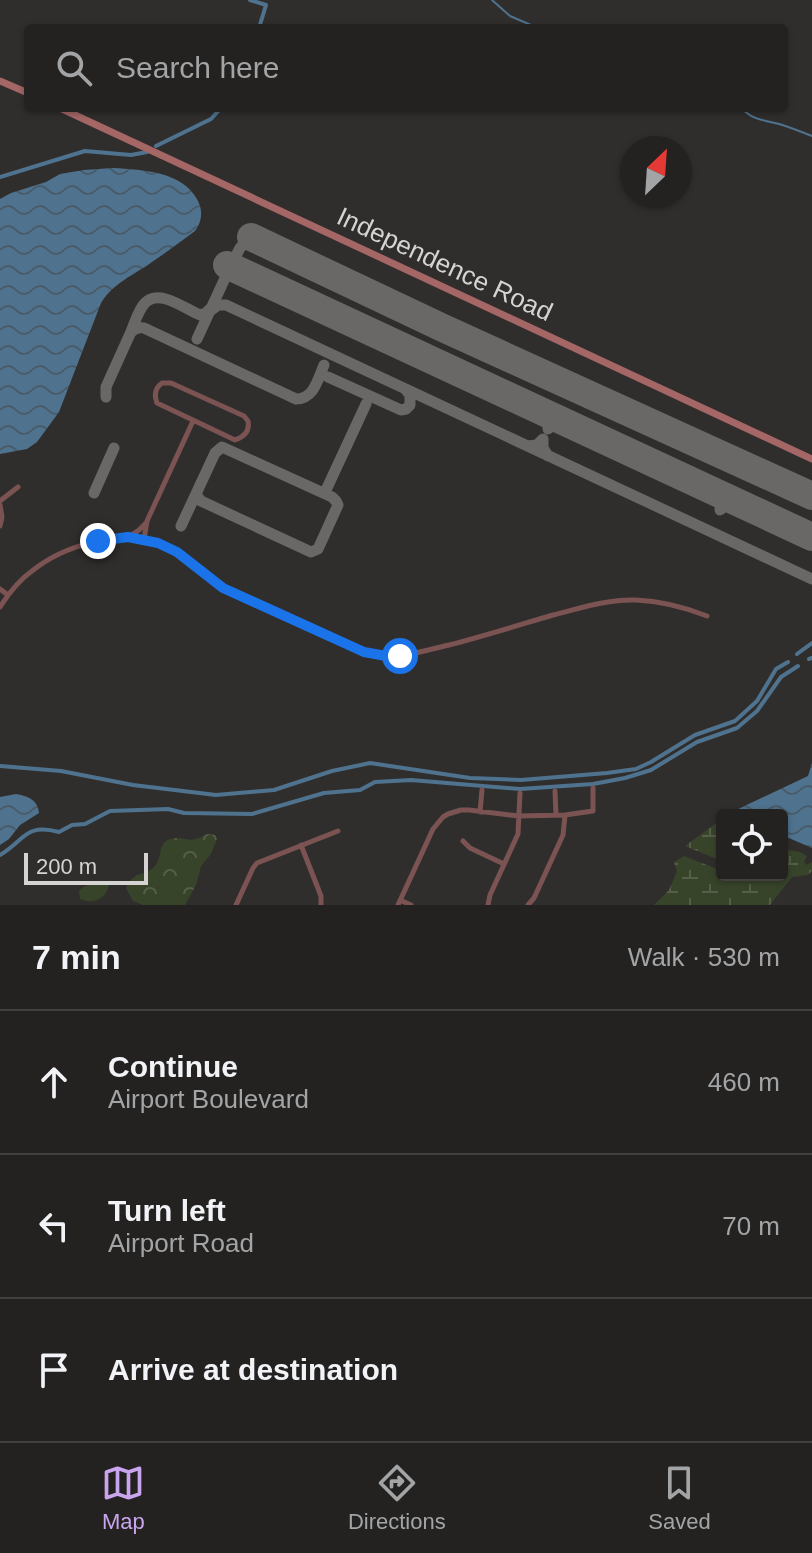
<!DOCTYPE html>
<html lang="en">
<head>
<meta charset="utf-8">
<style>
	body { margin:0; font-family:Helvetica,sans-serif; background:#302f2e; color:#f1f3f6 }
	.controls { position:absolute; right:24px; bottom:24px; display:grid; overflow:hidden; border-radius:8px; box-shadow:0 2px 6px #0004 }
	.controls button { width:72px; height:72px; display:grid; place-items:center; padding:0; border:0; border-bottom:2px solid #413f3f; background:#242221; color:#f1f3f6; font:40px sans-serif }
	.compass { position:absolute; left:620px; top:136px; width:72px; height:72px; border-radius:50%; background:#242221; box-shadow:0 2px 6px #0004; rotate:25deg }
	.scale { position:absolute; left:24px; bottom:20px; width:124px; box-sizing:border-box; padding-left:8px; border:4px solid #d6d4d3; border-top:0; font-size:22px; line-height:28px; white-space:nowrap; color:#d6d4d3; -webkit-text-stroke:6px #302e2c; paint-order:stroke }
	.stop { position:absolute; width:24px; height:24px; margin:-18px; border:6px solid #1a73e8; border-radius:50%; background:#fff }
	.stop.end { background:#1a73e8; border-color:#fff; box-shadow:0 2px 8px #0008 }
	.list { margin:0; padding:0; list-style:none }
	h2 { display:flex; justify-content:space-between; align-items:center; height:104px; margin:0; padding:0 32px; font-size:34px }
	h2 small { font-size:26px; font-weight:400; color:#a3a4a5 }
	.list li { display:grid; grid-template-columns:52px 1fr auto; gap:24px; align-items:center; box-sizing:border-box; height:144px; padding:0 32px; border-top:2px solid #413f3f }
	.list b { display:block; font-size:30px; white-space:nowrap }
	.list p { margin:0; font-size:26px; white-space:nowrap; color:#a3a4a5 }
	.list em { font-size:26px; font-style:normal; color:#a3a4a5 }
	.icon { flex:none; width:44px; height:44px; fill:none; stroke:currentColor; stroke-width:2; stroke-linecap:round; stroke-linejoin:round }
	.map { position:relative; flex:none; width:812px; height:905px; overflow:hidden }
	.search { position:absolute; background:#242221; box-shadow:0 2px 6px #0004; left:24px; right:24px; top:24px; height:88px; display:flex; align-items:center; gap:20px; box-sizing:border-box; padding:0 28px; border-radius:8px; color:#a3a4a5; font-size:30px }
	.sheet { height:536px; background:#242221 }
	nav { display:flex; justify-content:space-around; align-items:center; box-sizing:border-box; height:112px; border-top:2px solid #413f3f; background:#242221; font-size:22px; color:#a3a4a5 }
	nav a { display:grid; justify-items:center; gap:4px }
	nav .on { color:#c9a5ee }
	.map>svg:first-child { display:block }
	.grass { fill:#38442a }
	.wetland { fill:url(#wetland-marsh) }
	.park { fill:url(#park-crowns) }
	.water { fill:url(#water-waves) }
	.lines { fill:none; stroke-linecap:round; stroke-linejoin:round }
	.stream { stroke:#4f738f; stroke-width:2 }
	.canal { stroke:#4f738f; stroke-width:4 }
	.taxiway { stroke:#6a6866; stroke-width:11 }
	.runway { stroke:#6a6866; stroke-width:28 }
	.street { stroke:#7b5352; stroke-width:5 }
	.secondary { stroke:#a56666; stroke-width:7 }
	.route { stroke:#1a73e8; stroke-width:10 }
	.labels { text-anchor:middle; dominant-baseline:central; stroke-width:6; stroke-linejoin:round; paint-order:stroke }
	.street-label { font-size:26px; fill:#d6d4d3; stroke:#302e2c }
</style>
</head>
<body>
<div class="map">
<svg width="812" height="905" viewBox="0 0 812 905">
	<defs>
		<pattern id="wetland-marsh" width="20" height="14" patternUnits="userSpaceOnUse" patternTransform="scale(2)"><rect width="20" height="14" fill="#38442a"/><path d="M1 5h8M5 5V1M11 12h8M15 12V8" fill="none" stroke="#545e48"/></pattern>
		<pattern id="park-crowns" width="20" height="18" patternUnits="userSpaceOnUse" patternTransform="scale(2)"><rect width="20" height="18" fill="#38442a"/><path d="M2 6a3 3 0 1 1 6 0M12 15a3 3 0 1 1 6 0" fill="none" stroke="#545e48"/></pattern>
		<pattern id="water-waves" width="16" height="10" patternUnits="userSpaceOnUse" patternTransform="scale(2)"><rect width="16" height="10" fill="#4f738f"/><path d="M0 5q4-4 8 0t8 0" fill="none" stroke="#485c6b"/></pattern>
	</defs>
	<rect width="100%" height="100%" fill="#302e2c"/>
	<path class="grass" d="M98,882L109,883C108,898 94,905 80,899L79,891L83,887Z"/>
	<path class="wetland" d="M722,823V861L685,846L715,824Z
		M782,849L800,852L807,856L804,862L807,865L811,862L812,863V871L808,875L792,877L770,905H654L669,890L677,871L674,862L684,856L722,871V875L737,877V875H782Z"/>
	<path class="park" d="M207,834L215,835L217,839L211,854L201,866L196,885L185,905H143L133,901L126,888C135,869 144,878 155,866C163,857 157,844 170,839C184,835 188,846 207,834Z"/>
	<path class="water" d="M113,168C143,170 183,171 198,201C203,211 202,222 195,231C181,241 167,252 152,262C134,275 113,283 101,303L59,412L37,442L27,449L0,454V199L11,193L46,182L60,174L84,170Z
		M812,763V848L782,835V815H746L738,809L808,776Z
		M16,794C28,796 38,800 39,813L20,825L9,839L0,845V797Z"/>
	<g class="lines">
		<path class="stream" d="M492,0L510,16L538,28
			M741,108C756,122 762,119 779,124C790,127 801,132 812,136"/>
		<path class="canal" d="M250,0L266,5L259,28
			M156,146L211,119L221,108
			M0,177L85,151L131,155L147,152
			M797,654L812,643
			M809,659L812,658
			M0,766L61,771L133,785L216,795L274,790L332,771L370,763L470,778L521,780L607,773L636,769L651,762L695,735L735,721L757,701L776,669L788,662
			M0,855C25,840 25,823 59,832L72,825L85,824L110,811L168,809L184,813L252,814L324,793L360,790L375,782L411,780L520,789L593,784L625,778L651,770L697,742L737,728L757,711L781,677L798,666"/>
		<path class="taxiway" d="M226,275L240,248L251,237
			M210,311L218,305H226L812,579
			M130,334C134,325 138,310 145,303C159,288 185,309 200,315L206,313L210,309
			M197,339L226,276L236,271L244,273
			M328,377L401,410L406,409L410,405V395L405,389
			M106,397V387L130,334C133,329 137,327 144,328L296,399C314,399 318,379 324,365
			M541,411L548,418V429L557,422L566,423
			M527,446L537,445L543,439V448L548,456
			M327,488L366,404
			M713,491L721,500L720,510L729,503H739
			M94,493L114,448
			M181,526L215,453L222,447L332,497L336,501L338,505L318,549L311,552L201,501L197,496V492"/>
		<path class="runway" d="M251,237L443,328L812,496
			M227,265L812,537"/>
		<path class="street" d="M162,383H171L244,416L248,421C250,431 244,437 235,440L157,403C154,395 155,388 162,383Z
			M0,501L18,487
			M0,505L2,517L0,526
			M130,536L139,530L147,522
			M144,539L147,521L193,421
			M0,589L8,595
			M0,607C9,593 19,580 32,571C63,546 119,529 158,543C183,552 199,574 222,587C246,601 273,611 299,623C322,634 346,648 371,654C398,660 423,651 449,645C484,636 519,625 553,615C581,608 608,599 636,600C661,601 684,607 707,616
			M555,791L556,815
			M480,812L482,790
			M463,841L470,848L504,864
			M301,845L321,896V905
			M400,900L411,905
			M236,905L253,868L257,863L338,831
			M398,905L433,829L443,817L448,814L461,810H469L519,816L565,815L593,811V788
			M488,905L490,895L518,834L520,793
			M528,905L534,898L563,835L565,815"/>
		<path class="secondary" d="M0,81L28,93
			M60,108L812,459"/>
	</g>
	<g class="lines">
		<path class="route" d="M98,541L128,537L158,543L177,552L223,588L364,652L386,656H400"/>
	</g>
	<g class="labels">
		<g class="street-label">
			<text transform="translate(445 264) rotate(25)">Independence Road</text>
		</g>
	</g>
</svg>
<div class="controls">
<button><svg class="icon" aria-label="locate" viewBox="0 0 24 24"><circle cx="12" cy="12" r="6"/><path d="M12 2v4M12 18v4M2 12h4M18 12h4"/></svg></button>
</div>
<svg class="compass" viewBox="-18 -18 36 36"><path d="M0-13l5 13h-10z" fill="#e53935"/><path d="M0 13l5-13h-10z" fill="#a3a4a5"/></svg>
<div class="scale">200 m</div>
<div class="stop" style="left:400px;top:656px"></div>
<div class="stop end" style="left:98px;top:541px"></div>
<div class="search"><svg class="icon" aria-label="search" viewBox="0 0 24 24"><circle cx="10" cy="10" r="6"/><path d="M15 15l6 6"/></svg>Search here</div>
</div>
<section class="sheet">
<h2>7 min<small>Walk · 530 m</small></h2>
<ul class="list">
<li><svg class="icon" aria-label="ahead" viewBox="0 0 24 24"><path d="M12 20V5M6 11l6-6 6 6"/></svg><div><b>Continue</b><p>Airport Boulevard</p></div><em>460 m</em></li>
<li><svg class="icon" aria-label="left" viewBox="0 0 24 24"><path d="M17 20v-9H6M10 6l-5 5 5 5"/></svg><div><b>Turn left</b><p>Airport Road</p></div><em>70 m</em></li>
<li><svg class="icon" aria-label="arrive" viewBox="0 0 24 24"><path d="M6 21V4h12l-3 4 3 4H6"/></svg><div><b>Arrive at destination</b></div></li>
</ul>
</section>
<nav>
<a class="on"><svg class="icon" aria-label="map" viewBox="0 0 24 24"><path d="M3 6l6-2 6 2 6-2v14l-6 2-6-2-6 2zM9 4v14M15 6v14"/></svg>Map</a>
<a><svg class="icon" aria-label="directions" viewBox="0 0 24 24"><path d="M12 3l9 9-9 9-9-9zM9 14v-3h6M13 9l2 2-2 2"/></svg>Directions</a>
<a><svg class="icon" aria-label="saved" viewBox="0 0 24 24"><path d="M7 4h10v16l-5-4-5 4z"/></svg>Saved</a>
</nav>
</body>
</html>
